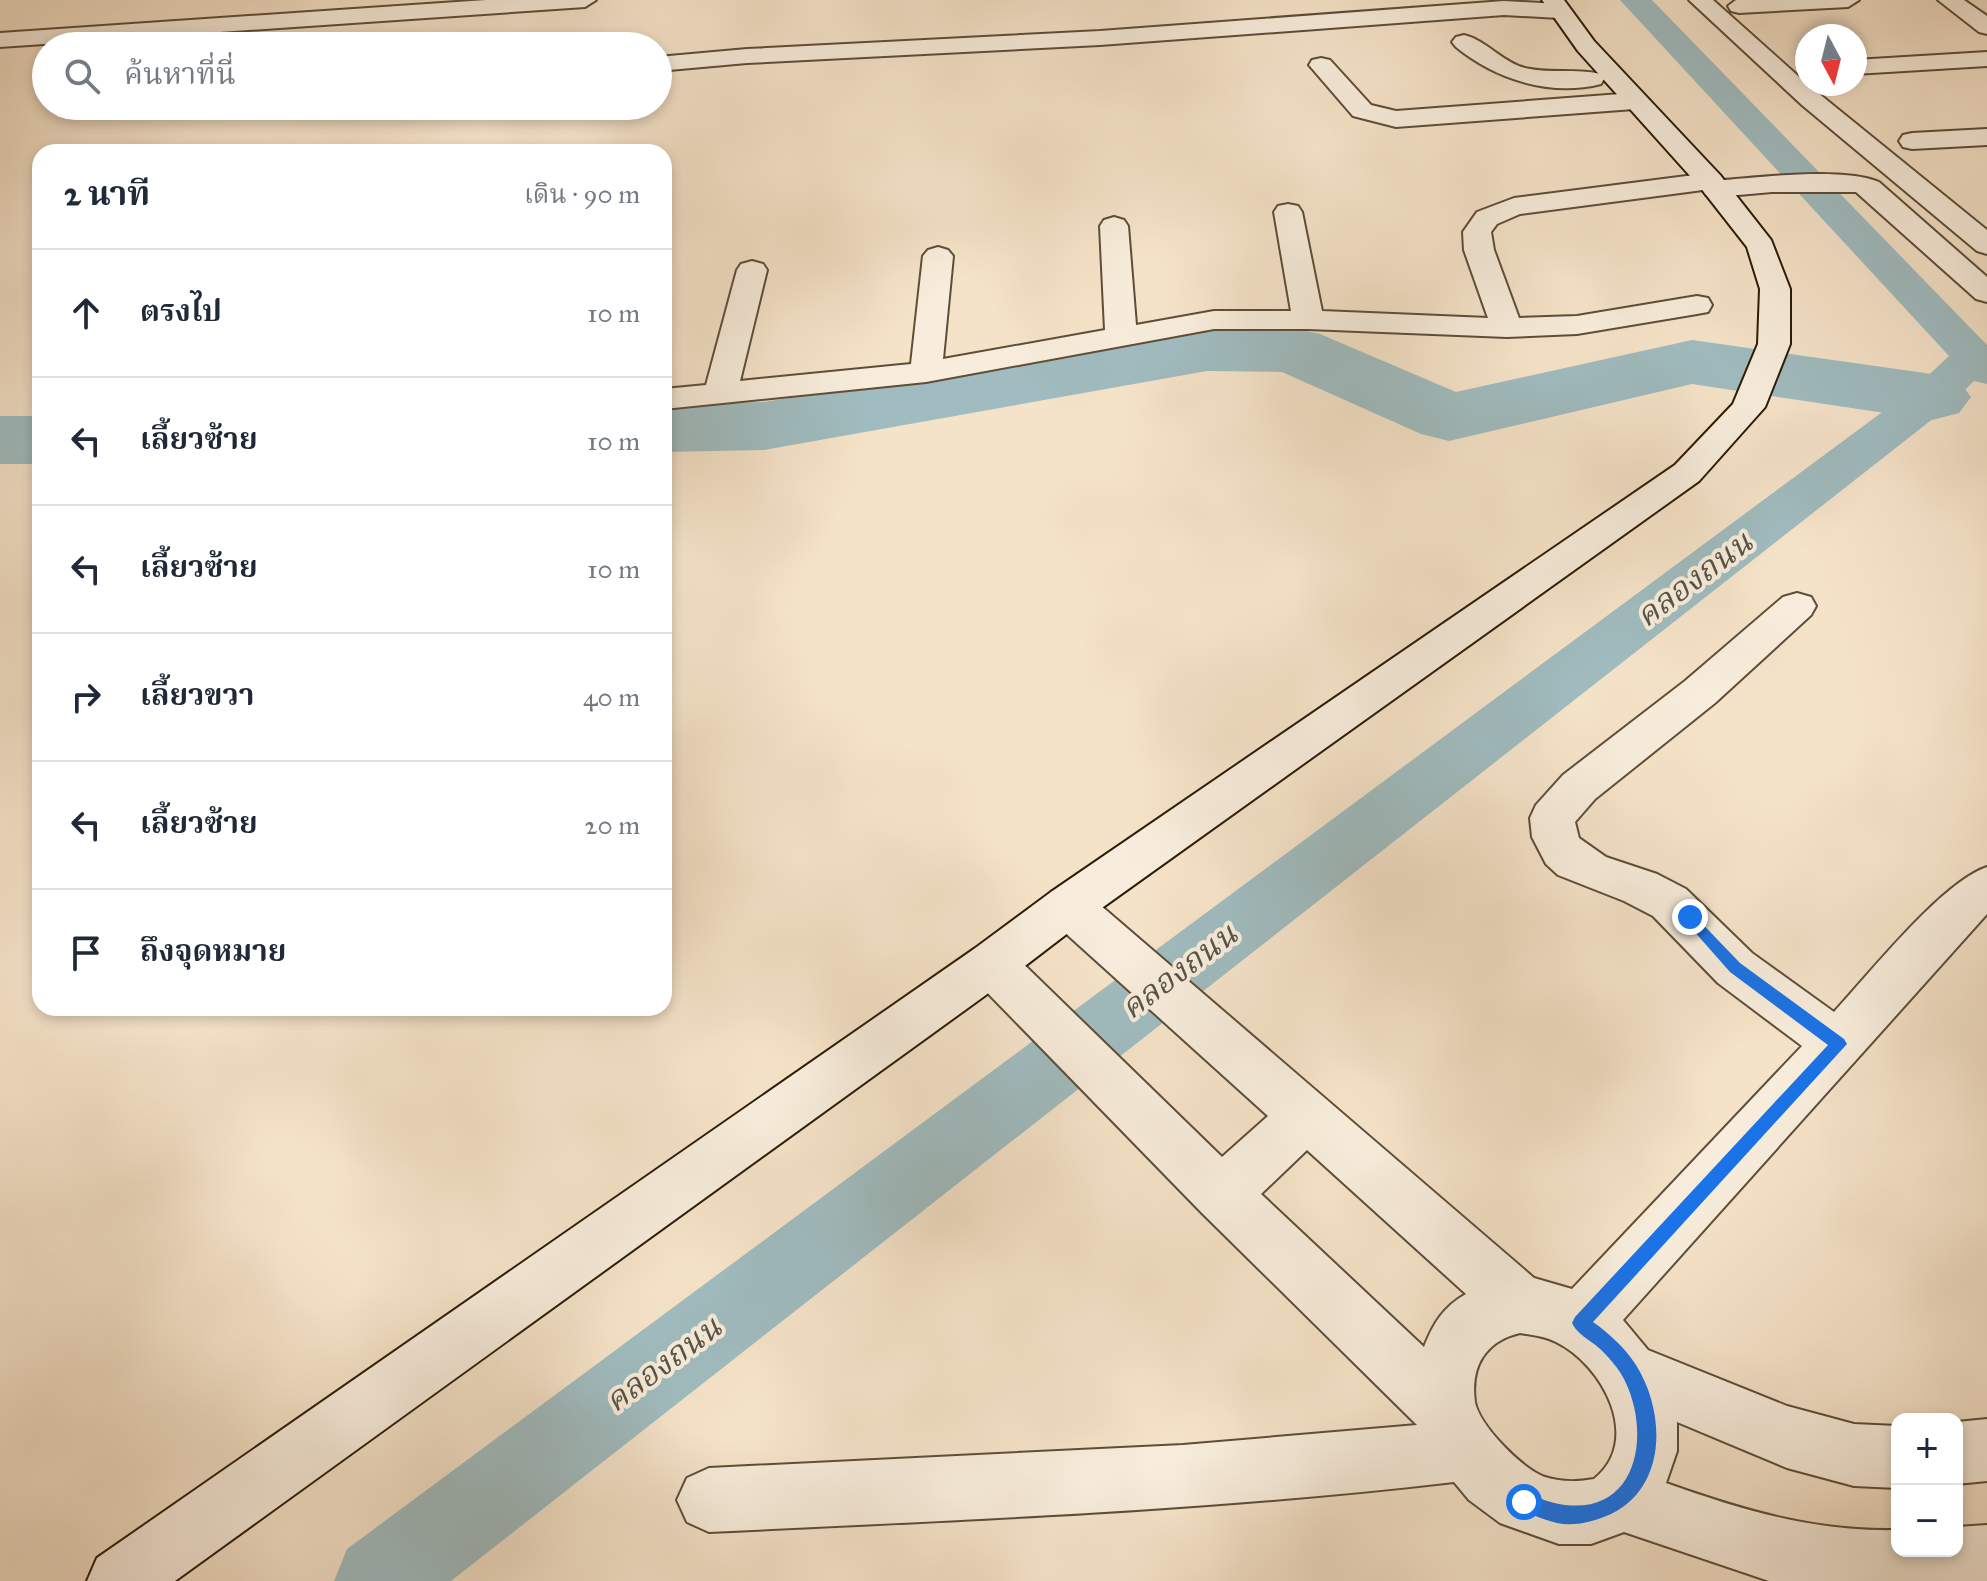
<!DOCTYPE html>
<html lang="th">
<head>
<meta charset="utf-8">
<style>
	body { margin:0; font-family:"IM FELL Great Primer","Noto Serif Thai",serif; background:#f2f2f3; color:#1f2937 }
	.controls { position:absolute; right:24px; bottom:24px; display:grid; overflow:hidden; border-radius:16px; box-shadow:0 4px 12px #0003 }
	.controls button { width:72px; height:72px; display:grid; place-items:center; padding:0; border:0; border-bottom:2px solid #e0e1e3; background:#fff; color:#1f2937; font:40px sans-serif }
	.compass { position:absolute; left:1795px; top:24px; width:72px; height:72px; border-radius:50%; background:#fff; box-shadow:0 4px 12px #0003; rotate:173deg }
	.stop { position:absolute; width:24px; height:24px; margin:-18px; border:6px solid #1a73e8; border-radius:50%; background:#fff }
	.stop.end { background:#1a73e8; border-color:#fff; box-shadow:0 2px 8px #0008 }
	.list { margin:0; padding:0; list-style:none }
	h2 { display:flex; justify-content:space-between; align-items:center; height:104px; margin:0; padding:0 32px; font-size:34px }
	h2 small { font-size:26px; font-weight:400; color:#747a83 }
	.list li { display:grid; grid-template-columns:52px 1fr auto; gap:24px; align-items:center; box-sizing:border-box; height:128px; padding:0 32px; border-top:2px solid #e0e1e3 }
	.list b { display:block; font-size:30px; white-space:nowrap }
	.list em { font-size:26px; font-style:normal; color:#747a83 }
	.icon { flex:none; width:44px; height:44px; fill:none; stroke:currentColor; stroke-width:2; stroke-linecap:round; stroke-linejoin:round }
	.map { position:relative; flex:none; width:1987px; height:1581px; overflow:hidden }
	.search { position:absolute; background:#fff; box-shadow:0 4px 12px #0003; left:32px; top:32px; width:640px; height:88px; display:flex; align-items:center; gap:20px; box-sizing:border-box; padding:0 28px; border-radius:44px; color:#747a83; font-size:30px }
	.panel { position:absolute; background:#fff; box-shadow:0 4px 12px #0003; left:32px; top:144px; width:640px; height:872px; border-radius:24px }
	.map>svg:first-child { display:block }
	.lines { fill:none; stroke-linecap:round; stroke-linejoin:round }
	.canal { fill:#a0bcc0; fill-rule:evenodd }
	.river { fill:#a0bcc0; fill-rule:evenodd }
	.street-casing { stroke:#5e4d38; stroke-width:4 }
	.secondary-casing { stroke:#2c1b07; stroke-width:4 }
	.street { fill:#f8eddc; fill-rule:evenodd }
	.secondary { fill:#f8eddc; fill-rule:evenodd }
	.route { fill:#1a73e8 }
	.labels { text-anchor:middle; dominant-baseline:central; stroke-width:8; stroke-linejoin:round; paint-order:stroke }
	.water-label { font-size:32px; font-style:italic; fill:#555348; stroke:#f8eddc }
</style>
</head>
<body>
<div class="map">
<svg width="1987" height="1581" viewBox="0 0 1987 1581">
	<rect width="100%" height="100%" fill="#f5e3c9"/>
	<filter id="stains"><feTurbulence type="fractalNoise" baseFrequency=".0025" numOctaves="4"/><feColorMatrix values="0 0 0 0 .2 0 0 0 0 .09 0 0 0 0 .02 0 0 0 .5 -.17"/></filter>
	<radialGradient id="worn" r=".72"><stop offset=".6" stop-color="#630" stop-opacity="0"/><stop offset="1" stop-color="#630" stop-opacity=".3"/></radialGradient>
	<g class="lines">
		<path class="canal" d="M1620,0H1652L1987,345V384L1974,381L1948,407L451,1581H334L347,1549L1916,387L1949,356Z"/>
		<path class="river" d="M1207,327L1294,328L1320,334L1456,392L1692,340L1932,374L1959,381L1971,397L1959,413L1932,420L1692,384L1449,441L1421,434L1282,372L1207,371L764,450L664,452V404L764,402Z
			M0,416H40V464H0Z"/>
		<defs>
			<path id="street" d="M486,0H596L585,7L0,47V33Z
				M1689,0H1713L1807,84L1987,230V254L1977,251L1802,105Z
				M1859,0L1848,7L1739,13L1731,11L1728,6L1736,0Z
				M1938,0H1964L1987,16V34L1979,32Z
				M1504,1L1559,4L1567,6L1570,11L1567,16L1559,18L1504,15L1100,45L747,63L658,71V57L747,49L1100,31Z
				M1464,35C1486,40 1502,62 1525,68C1550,74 1576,68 1601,74L1604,79L1601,84C1550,97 1495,79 1456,47L1452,42L1456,37Z
				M1987,52V66L1855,74V60Z
				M1321,58L1330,60L1371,105L1396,111L1634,93L1643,96L1647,101L1643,106L1634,109L1396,127L1353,116L1309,65L1312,60Z
				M1987,129V145L1912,149L1903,147L1899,141L1903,135L1912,133Z
				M1710,173L1720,175L1723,180C1763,177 1844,167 1879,182L1987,277V302L1976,299L1856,192H1772L1716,197L1706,195L1703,190L1520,214L1497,224L1491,232L1494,250L1519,318L1577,316L1697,296L1708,298L1712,305L1708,312L1697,314L1577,334L1507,337L1308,329H1214L926,382L664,409V389L706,385L737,270L741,264L752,261L763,264L767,270L740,381L911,364L923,256L928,250L938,247L948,250L953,256L943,359L1105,330L1100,226L1104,220L1114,217L1124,220L1128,226L1136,325L1214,311H1291L1274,212L1278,206L1288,204L1298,206L1302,212L1322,311L1488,318L1464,250L1463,232L1477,212L1514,198Z
				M1797,593L1811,597L1816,606L1811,615L1715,703L1595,799L1575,822L1579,838L1606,857L1657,874L1686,889L1752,953L1834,1012C1869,974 1942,882 1987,867V914L1623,1320L1648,1350L1787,1406L1854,1424L1897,1426V1488L1854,1486L1787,1468L1677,1422V1451L1666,1483C1742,1510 1815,1532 1897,1530V1551H1957V1527L1987,1525V1581H1769L1624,1532L1591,1544H1559L1500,1523L1469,1500L1454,1482C1206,1511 958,1520 709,1532L687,1522L677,1500L687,1478L709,1468L1183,1445L1417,1425L1202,1213L974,979L967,964L974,949L991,943L1008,949L1222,1157L1268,1116L1051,920L1044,906L1051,892L1068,886L1085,892L1534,1278L1572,1289L1802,1046L1718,983L1653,916L1624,901L1558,875L1546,864L1532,837L1530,818L1536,805L1563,775L1685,681L1783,597ZM1307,1150L1466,1294C1443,1307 1433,1324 1424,1347L1261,1194ZM1520,1333C1532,1335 1545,1336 1556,1342C1603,1365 1643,1440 1594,1479C1578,1482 1560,1482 1545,1477C1523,1470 1479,1425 1475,1402C1470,1366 1486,1341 1520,1333Z
				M1987,1419V1481L1957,1484V1422Z"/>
			<path id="secondary" d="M1542,0H1564L1594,41L1720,175L1771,240L1790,289V344L1765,407L1699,481L1085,920L1008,979L175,1581H87L97,1558L974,949L1051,892L1675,465L1733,404L1758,344L1760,289L1747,247L1700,187L1578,51Z"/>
		</defs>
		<use href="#street" class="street-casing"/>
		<use href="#secondary" class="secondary-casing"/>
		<use href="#street" class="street"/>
		<use href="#secondary" class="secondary"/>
	</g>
	<path class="route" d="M1690,911L1740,963L1844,1039L1847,1044L1593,1322C1610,1334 1625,1348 1636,1365C1666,1413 1667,1487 1611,1514C1595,1521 1575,1527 1557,1523C1544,1520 1530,1514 1517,1508L1514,1502L1517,1495L1524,1492C1535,1496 1547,1502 1559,1504C1636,1518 1652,1437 1625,1381C1620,1370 1608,1356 1599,1348C1590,1340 1577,1334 1572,1323L1575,1317L1828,1045L1730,972L1685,921L1683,917Z"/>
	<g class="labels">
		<g class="water-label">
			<text transform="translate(1694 579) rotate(-37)">คลองถนน</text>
			<text transform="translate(1179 971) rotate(-37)">คลองถนน</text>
			<text transform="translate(663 1364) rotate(-37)">คลองถนน</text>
		</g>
	</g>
	<rect width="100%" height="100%" filter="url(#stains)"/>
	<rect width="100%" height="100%" fill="url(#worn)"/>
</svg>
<div class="controls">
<button>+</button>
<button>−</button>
</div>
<svg class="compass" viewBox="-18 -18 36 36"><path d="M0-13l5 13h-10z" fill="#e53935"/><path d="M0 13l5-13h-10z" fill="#747a83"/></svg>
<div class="stop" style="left:1524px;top:1502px"></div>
<div class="stop end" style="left:1690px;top:917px"></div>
<div class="search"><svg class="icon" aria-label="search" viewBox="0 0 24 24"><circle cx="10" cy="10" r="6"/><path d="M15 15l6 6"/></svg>ค้นหาที่นี่</div>
<section class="panel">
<h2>2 นาที<small>เดิน · 90 m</small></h2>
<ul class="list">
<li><svg class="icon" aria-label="ahead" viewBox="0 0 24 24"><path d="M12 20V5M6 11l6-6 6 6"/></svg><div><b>ตรงไป</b></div><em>10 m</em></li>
<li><svg class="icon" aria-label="left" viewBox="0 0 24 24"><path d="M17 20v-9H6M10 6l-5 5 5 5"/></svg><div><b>เลี้ยวซ้าย</b></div><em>10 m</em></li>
<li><svg class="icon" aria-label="left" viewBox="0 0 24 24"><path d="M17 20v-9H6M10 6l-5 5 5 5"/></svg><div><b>เลี้ยวซ้าย</b></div><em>10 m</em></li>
<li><svg class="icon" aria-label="right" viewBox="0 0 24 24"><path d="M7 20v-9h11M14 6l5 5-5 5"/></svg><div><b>เลี้ยวขวา</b></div><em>40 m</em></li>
<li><svg class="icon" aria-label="left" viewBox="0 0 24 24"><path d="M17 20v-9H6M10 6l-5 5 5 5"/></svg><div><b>เลี้ยวซ้าย</b></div><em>20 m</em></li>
<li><svg class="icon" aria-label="arrive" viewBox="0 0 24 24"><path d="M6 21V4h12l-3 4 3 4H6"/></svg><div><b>ถึงจุดหมาย</b></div></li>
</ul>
</section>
</div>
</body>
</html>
